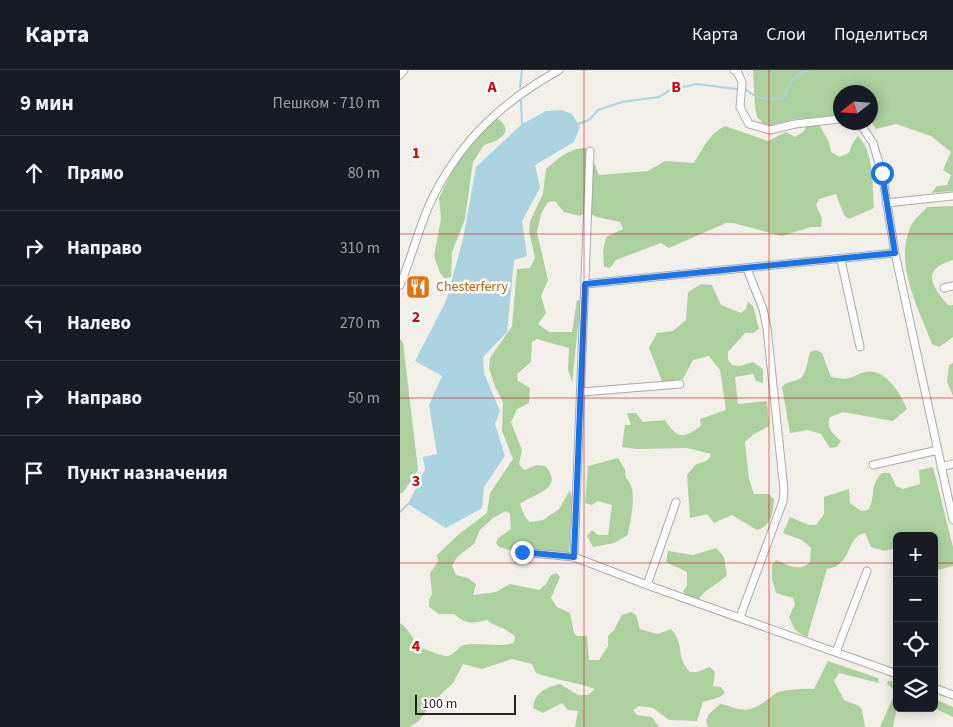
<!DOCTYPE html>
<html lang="ru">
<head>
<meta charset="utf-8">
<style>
	body { margin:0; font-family:"Source Sans 3",sans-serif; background:#20242c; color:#f1f3f6 }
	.controls { position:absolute; right:15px; bottom:15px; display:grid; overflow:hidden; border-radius:8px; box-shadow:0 2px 12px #0003 }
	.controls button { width:45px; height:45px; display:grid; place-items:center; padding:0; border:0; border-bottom:1px solid #363941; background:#171b24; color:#f1f3f6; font:25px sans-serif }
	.compass { position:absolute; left:433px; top:15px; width:45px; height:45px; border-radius:50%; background:#171b24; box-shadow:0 2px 12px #0003; rotate:253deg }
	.scale { position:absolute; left:15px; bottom:12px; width:101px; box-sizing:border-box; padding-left:5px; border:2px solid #222; border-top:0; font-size:14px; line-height:18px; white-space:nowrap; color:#222; -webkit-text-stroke:4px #fff; paint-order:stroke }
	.stop { position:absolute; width:15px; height:15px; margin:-11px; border:4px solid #1a73e8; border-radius:50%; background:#fff }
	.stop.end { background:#1a73e8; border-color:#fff; box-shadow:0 1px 5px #0008 }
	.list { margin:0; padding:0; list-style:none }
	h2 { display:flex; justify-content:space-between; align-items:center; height:65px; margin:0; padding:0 20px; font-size:21px }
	h2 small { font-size:16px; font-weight:400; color:#9ea1a6 }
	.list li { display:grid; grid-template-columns:32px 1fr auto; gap:15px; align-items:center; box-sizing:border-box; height:75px; padding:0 20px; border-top:1px solid #363941 }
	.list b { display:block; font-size:19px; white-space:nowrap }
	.list em { font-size:16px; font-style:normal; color:#9ea1a6 }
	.icon { flex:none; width:28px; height:28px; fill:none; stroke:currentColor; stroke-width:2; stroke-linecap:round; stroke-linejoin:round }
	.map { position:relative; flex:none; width:553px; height:657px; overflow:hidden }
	header { display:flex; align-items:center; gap:30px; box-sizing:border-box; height:70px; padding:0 25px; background:#171b24; border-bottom:1px solid #363941 }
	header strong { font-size:24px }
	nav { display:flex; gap:28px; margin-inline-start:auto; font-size:18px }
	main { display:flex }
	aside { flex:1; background:#171b24 }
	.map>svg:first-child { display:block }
	.forest { fill:#add19e }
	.water { fill:#aad3df }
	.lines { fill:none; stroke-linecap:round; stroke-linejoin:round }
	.stream { stroke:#aad3df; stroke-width:2 }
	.minor-casing { stroke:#a9a9a9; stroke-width:9 }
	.minor { stroke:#fff; stroke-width:7 }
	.route { stroke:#1a73e8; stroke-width:6 }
	.grid { fill:none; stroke:#d40000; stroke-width:1; stroke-opacity:0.55 }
	.labels { text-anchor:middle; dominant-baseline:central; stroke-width:5; stroke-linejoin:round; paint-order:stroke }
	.food-label { font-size:14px; fill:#c56008; stroke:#fff; text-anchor:start }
	.grid-label { font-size:16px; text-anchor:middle; font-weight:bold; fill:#d40000; stroke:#fff; stroke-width:5; stroke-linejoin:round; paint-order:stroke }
</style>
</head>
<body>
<header>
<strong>Карта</strong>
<nav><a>Карта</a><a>Слои</a><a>Поделиться</a></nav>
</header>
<main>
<aside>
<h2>9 мин<small>Пешком · 710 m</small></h2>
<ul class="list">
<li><svg class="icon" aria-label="ahead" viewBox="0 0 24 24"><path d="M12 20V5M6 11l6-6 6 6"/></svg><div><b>Прямо</b></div><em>80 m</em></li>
<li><svg class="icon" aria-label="right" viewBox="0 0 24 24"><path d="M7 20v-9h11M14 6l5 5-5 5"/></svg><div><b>Направо</b></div><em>310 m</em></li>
<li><svg class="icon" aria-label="left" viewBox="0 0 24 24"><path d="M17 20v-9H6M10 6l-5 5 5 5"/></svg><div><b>Налево</b></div><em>270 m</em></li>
<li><svg class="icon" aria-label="right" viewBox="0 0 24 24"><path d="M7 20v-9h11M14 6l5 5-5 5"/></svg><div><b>Направо</b></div><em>50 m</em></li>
<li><svg class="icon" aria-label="arrive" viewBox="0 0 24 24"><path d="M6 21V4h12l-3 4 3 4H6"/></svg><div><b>Пункт назначения</b></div></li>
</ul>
</aside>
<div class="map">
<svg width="553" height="657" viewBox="0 0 553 657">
	<rect width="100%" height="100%" fill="#f2efe9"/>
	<path class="forest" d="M353,0H553V121L531,123L537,116L547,115L551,105L543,100L551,82L531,66L496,54L476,59L471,52L470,22H440V46L394,49L374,56L364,54L357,47L355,37Z
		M97,48C116,62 99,71 84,75L73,92L65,149L52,182L51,207L45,209L40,203L34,186L41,149L39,128L62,81L86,54Z
		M409,53H418L429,72L431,82L440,87L449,83L452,74L458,66C475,84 472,115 474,138L449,149L444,145L436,124L419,129L416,135L422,148L421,157H411L382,166L333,153H326L269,178L261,173L216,190L210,198L204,197L203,180L206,167L223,159L220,152L197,147L186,142L180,146L164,142L155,131L148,132L141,144L137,162L148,210L141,226L146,243L138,254L149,262H172L177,230L181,231L172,312L168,300L169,278L137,269L132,272L131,292L117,304L118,311L130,318L129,333L117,339L111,352L122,380L119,394L124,400L137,395L145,396C166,419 132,424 120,434L125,447L130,452L143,450L159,439L170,420L173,431L169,481L165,486L127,481L124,475L109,480L99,477L96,473L98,468L111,459L110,444L106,441L93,448L80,460L74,474L57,487L52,496L56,505L68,508L76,514L73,525L96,522L110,514L139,520L146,514L151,505L157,503L160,507L151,528L157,537L170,543L174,563L177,566H187L189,590H199L208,576V566L214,560L222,545L231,542L236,545L240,559L258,564L271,559C286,576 274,585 290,602H297L310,597L315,602L313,616L321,617L325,623L320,627L303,632L297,651L269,650L253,638L239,636L233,640L237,645L252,647L259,657H175L178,641L168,640L162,633L143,643L133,638C135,622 145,618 160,614L178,625H188L195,619C176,612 155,610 136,603L132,594L112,589L82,599L63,594L53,613L31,634L19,651L9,657H0V553C10,559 14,573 23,578C29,581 39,585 45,586C54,587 57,577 64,575C82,572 97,578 114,573L115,567C103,555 98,559 87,550C71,554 66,554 54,544H39L29,537V530L32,524L30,503L38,492L37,485L59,464L87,443L90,423L113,389L102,361L103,332L95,317L89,298L90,288L112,256L117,199L130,198L135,188L129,161L130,151L143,124L146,99C159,88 170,77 188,78L199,105L248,101L265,91L294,93C303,78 309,64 325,56L368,71L386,62L395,67L403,62Z
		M553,136V190C520,199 532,217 548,235H553V267L539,277L532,274C519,239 492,191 512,154C515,148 523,142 527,137Z
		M301,214L312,215L321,235L341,243L346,239L348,232L353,236L359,259L353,263H345L328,282V290L332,295L340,296L353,292L363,299V313L356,311L353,304L335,307L338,334L367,331L369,356L354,364L345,372L349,409L354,424H369L374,429C373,442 372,456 357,460L332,445L314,453L307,444L290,448L287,405L295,395L308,390L311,384L287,378L237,379L222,377L225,355H231L227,343H236L243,352L265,350C278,369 282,369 301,356L300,349L326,340L320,300L309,286L293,290L283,309L269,313L262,311L249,278L257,263L273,261L286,250L288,222Z
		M0,269L3,272L18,400L3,423H0Z
		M416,280L422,283L431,307C452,311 448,307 465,302C485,297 501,324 507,339L493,351L443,342L430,347C426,358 432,363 441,371L437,377L430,378L421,364L408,360L390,363L382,317C387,312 390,312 397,310C407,307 407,291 410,282Z
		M553,293V326L547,312L549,295Z
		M218,388L225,400L226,408C239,420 230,449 228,465L214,473L193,477L187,466L192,460L198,465H208L212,435L198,431L192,435L185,433L188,396Z
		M533,397L553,477V496L534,501V466H497V478L484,481L471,477L465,463C448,467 452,484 439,494C437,497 431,498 427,499L407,568L395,560L389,547L395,534L393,528L376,523L372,510V495L376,490C389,495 399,503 410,492L411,478L402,470L383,463L390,447L409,455H416L424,444V427L449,419L450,433L461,441L468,440C477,426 468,417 482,403H490L496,416L503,419L520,414L519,400Z
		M316,478L324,487L327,505C317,516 308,516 298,530L291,532L283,521L287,516V502L266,492L268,481L293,485Z
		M428,591L478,608L479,613L439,603L434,611L444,630L459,636L462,640L465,657H308L306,651L309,644L320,634C331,635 339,642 350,639C362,636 367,629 376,623C381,620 407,618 414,619Z
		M488,611L497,612V638L493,657H480L494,625L493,619L487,614Z
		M534,629L553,637V647L534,638Z"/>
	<path class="water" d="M162,40L172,44L180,57L174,72L135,95L140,118L122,151L127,186L114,190L107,262L83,287L84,303L100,341L95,354L105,386L84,417L82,438L46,458L8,434L25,399L23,387L37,384L29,335L42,306L15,291L46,231L63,169L76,97L122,54L146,41Z"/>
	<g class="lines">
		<path class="stream" d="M120,18L122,0
			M346,20C359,30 369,31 385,27C388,12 394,7 408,0
			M121,31L122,56
			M178,54L189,50L198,40L222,32L259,27L272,19L297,14L336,19
			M0,442L9,433"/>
		<defs>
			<path id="minor" d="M334,0L337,1L342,12L340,37L349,54L370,60L395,54L440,49
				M0,5L4,0
				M459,52L473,73L482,103L495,183L553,450
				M486,133L553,126
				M441,190L460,277
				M185,214L495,183
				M0,215C12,187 19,156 32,129C61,70 102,32 159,0
				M544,218L553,216
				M182,322L280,314
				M473,395L538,380
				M541,397L553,394
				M122,482L174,487L190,81
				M174,487L247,515L276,432
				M247,515L497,604
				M340,547L383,431L384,420L367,258L363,239L347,199
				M436,582L467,501
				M534,618L553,625"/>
		</defs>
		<use href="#minor" class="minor-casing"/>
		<use href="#minor" class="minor"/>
	</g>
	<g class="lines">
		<path class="route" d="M122,482L174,487L185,214L495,183L482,103"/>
	</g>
	<path class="grid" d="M184,0V657M369,0V657M0,164H553M0,328H553M0,493H497M534,493H553"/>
	<defs>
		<symbol id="restaurant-square" viewBox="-11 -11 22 22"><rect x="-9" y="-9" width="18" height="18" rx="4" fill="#e8710a" stroke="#fff"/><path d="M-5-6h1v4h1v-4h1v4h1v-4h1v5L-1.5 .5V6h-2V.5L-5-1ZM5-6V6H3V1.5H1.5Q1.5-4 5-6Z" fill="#fff"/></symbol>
	</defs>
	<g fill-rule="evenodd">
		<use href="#restaurant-square" x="4" y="203" width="28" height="28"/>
	</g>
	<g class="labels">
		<g class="food-label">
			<text x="36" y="217">Chesterferry</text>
		</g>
	</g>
	<g class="grid-label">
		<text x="92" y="22">A</text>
		<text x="276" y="22">B</text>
		<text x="16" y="88">1</text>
		<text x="16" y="252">2</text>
		<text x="16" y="416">3</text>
		<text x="16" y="581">4</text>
	</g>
</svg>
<div class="controls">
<button>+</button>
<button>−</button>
<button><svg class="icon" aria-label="locate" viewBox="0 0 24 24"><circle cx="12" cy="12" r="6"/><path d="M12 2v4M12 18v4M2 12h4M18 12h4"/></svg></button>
<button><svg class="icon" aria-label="layers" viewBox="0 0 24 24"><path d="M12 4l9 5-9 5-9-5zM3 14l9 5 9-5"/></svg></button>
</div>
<svg class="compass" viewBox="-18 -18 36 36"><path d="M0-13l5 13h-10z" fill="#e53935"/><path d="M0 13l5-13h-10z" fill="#9ea1a6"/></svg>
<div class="scale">100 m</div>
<div class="stop" style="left:482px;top:103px"></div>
<div class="stop end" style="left:122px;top:482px"></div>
</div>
</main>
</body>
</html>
